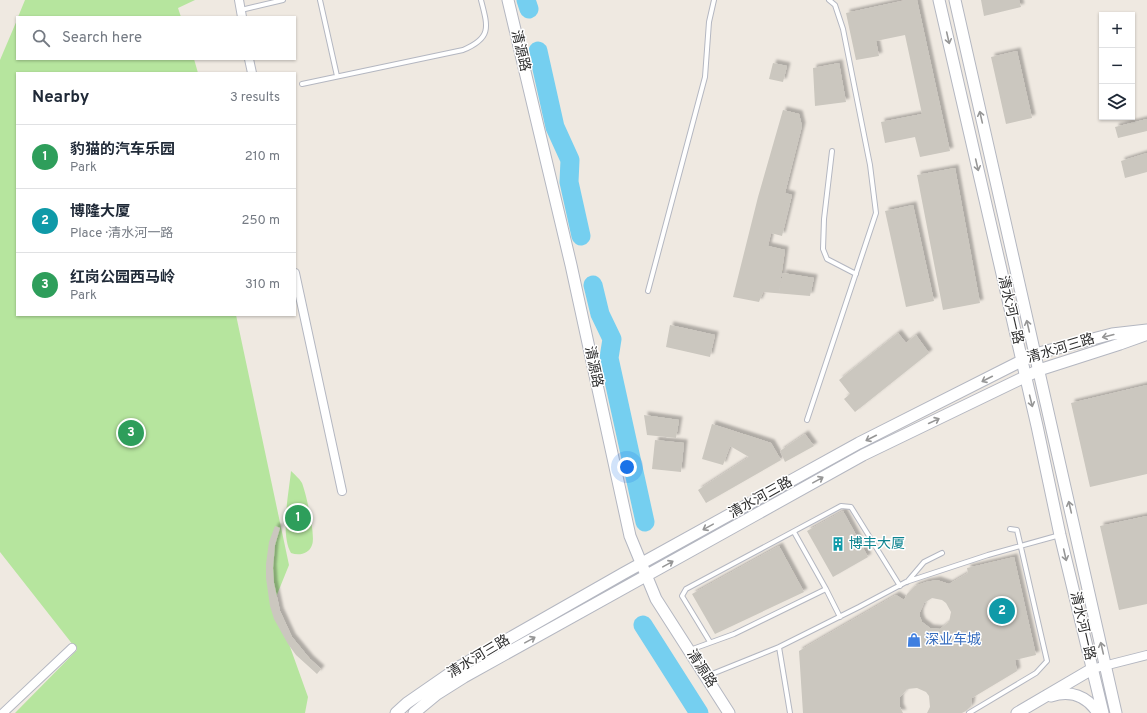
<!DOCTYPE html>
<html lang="en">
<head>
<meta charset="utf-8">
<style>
	body { margin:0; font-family:Overpass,"Noto Sans SC",sans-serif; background:#f6f6f7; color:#1f2937 }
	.controls { position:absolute; right:12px; top:12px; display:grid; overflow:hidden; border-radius:0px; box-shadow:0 1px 3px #0004 }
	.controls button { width:36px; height:36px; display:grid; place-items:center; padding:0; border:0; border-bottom:1px solid #e0e1e3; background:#fff; color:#1f2937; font:20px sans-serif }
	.you { position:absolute; left:627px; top:467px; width:14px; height:14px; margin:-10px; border:3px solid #fff; border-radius:50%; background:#1a73e8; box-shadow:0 0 0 6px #1a73e833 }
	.badge { display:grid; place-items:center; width:26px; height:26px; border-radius:50%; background:#0b8043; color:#fff; font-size:13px; font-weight:700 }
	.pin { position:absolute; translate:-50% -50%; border:2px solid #fff; box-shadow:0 1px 4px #0006 }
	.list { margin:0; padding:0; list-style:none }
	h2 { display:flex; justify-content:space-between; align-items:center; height:52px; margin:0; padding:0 16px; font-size:17px }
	h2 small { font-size:13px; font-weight:400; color:#747a83 }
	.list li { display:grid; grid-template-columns:26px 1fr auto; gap:12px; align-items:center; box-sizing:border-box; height:64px; padding:0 16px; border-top:1px solid #e0e1e3 }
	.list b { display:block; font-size:15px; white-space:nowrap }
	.list p { margin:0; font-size:13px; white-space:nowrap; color:#747a83 }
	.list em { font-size:13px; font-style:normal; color:#747a83 }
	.icon { flex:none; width:22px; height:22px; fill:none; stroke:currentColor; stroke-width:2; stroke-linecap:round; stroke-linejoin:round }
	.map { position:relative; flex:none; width:1147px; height:713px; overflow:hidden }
	.search { position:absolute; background:#fff; box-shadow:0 1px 3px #0004; left:16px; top:16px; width:280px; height:44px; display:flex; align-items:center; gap:10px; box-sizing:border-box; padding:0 14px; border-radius:0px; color:#747a83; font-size:15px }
	.panel { position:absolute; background:#fff; box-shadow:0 1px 3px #0004; left:16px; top:72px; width:280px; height:244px; border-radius:0px }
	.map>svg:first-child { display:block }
	.green { fill:#b6e59e }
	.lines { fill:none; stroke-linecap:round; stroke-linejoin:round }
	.river { stroke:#75cff0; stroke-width:19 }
	.building { fill:#cbc7bf; fill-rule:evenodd; filter:url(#shadow) }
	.service-casing { stroke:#b4b7c1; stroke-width:6 }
	.minor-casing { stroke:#b4b7c1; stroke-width:10 }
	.tertiary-casing { stroke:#b4b7c1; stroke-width:13 }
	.service { stroke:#fff; stroke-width:4 }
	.minor { stroke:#fff; stroke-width:8 }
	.tertiary { stroke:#fff; stroke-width:11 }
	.oneway { stroke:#969696 }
	.labels { text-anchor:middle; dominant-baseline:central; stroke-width:3; stroke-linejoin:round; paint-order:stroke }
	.street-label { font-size:14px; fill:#2e2e2e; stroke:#fff }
	.culture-label { font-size:14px; fill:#0d838f; stroke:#fff; text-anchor:start }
	.shop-label { font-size:14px; fill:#366cbe; stroke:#fff; text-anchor:start }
</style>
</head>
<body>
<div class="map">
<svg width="1147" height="713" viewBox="0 0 1147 713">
	<defs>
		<filter id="shadow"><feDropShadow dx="3.5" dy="-3.5" stdDeviation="1" flood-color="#0004"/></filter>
	</defs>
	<rect width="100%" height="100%" fill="#efe9e1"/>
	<path class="green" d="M25,0H195L178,8L181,17H18Z
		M17,20V59H194L198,73H17V315H236L289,565L274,602L308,697L305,713H15L77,650L0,552V60Z
		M291,471C295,475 299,478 302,483C306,493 316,536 312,545C309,554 299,556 291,553C280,535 289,492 291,471Z"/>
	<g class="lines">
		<path class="river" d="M526,0L529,9
			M538,51L555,127L570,160L569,182L581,236
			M593,285L600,314L612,339L609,358L645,522
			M643,625L699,713"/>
	</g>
	<path class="building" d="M906,0H917L950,151L920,157L915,137L885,143L881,122L922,114L905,35L876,41L879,56L856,60L846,13Z
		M981,0H1019L1021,7L984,16Z
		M1017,51L1032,118L1006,124L991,57Z
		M773,63L787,66L783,82L769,79Z
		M839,63L846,102L815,106L813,68Z
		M783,110L799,114L802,126L785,193L792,195L782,236L771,233L768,246L785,250L779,291L783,273L814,278L810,296L763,292L759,302L733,297L758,197Z
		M1147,119V131L1118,138L1115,127Z
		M1147,153V172L1125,178L1121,161Z
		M955,168L980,303L943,310L917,175Z
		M913,205L934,301L906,307L885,211Z
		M670,325L715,335L710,357L666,347Z
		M898,333L906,343L916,335L929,353L855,412L844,399L850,394L839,380Z
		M1147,385V474L1090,487L1071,403Z
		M644,415L679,420L676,438L647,435Z
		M712,424L771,443L781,460L706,503L698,490L749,457L730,446L723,465L702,459Z
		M805,434L814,446L785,462L780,451Z
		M655,440L684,443L681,472L652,469Z
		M843,511L868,557L833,577L807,531Z
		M1147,516V604L1119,610L1100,526Z
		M275,526L280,528L275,545L273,568L274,583L280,611L292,637L310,659L321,669L317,674L296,655L288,644L274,619L270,606L266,578V564L269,542Z
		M779,546L804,592L715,634L692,594Z
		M1014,557L1036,655L1015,660L1017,671L972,698L971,706L966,711L962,713H927L930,707L929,696L926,692L917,688L907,689L900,697V707L903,713H803L799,651L896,595L904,600L907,594L915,586L926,582L937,580L949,584L968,573L967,568ZM932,598L942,600L946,603L951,612L949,622L940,629L930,628L922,622L920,617V612L924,603Z"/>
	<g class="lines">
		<defs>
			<path id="service" d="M320,0L337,76
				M241,10L283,0
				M302,84L463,50C492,38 488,27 481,0
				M832,151L824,219L823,249L827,259L856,274
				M648,291L705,77L709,22L714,0
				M807,420L876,213L870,165L843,29L835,5L829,0
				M794,532L826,589L840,617
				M907,582L924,562L942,553
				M710,642L682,596L686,589L841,506L851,507L900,586
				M779,647L790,713
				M690,650L734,634L826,589
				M707,676L779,647L859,607L906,582L988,555L1060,535
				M969,713L1036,673L1047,661L1017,530L1010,529"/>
			<path id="minor" d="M239,0L242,17
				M249,59L252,73
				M295,273L342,491
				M1092,669L1147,655
				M3,713L72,648"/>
			<path id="tertiary" d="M508,0L571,265L630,536L656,599L729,713
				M939,0L1037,426L1060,535L1103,713
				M955,0L1116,713
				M1051,696C1070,690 1087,696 1098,713
				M396,713L407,703L459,667L624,573L859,443L1035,354L1112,334L1147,330
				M414,713L437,694L464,677L863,455L1039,370L1120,344L1145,335
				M1017,713L1092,669"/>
		</defs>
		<use href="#service" class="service-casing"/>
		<use href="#minor" class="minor-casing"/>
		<use href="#tertiary" class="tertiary-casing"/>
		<use href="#service" class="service"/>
		<use href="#minor" class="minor"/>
		<use href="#tertiary" class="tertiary"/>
	</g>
	<defs><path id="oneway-shaft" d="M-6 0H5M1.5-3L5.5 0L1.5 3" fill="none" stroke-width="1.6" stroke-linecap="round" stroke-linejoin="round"/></defs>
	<g class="oneway">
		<use href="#oneway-shaft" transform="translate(948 38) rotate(77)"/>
		<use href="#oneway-shaft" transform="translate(981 117) rotate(-103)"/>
		<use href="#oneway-shaft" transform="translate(977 165) rotate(77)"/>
		<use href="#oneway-shaft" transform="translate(1028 326) rotate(-103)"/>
		<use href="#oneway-shaft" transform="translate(1108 336) rotate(166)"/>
		<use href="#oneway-shaft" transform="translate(987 379) rotate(153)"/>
		<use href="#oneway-shaft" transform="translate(1031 401) rotate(76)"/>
		<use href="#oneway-shaft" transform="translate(934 421) rotate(-25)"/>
		<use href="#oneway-shaft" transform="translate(871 438) rotate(153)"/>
		<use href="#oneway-shaft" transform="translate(818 480) rotate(-29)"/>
		<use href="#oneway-shaft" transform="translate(1070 507) rotate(-103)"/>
		<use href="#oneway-shaft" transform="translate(708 527) rotate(151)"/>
		<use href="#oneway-shaft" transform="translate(1065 555) rotate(77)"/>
		<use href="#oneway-shaft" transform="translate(668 564) rotate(-29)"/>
		<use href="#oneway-shaft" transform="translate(530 640) rotate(-29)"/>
		<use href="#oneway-shaft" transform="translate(1102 648) rotate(-103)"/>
	</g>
	<defs>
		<symbol id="building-bare" viewBox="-9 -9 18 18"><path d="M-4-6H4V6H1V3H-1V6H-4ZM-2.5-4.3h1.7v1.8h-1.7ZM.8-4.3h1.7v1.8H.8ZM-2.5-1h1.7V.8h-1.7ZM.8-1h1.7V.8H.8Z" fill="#0f9aa8" stroke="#fff" stroke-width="2.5" paint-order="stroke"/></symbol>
		<symbol id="shop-bare" viewBox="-9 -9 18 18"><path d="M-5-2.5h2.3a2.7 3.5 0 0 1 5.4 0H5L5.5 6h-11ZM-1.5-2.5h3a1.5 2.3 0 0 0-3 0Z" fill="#3f7fe0" stroke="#fff" stroke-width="2.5" paint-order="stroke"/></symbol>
	</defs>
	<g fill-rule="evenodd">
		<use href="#building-bare" x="828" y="534" width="20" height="20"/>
		<use href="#shop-bare" x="904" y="630" width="20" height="20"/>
	</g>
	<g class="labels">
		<g class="street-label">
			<text transform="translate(520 51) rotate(77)">清源路</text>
			<text transform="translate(1010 310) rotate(77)">清水河一路</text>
			<text transform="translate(1061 349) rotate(-17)">清水河三路</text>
			<text transform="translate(593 367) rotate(78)">清源路</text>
			<text transform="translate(761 498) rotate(-29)">清水河三路</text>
			<text transform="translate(1082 626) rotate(77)">清水河一路</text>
			<text transform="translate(479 657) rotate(-31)">清水河三路</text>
			<text transform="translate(701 669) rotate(57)">清源路</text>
		</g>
		<g class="culture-label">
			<text x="849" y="544">博丰大厦</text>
		</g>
		<g class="shop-label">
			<text x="925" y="640">深业车城</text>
		</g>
	</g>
</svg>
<div class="controls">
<button>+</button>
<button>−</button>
<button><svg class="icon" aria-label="layers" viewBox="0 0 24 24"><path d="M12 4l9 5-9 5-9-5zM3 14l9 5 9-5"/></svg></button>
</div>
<div class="you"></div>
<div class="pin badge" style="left:298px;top:518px;background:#2e9e5b">1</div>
<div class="pin badge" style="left:1002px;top:611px;background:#0f9aa8">2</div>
<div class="pin badge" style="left:131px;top:433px;background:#2e9e5b">3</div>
<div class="search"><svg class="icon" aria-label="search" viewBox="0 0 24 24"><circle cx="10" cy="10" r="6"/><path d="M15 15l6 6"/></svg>Search here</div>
<section class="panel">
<h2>Nearby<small>3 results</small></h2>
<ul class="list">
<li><span class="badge" style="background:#2e9e5b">1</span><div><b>豹猫的汽车乐园</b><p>Park</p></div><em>210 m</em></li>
<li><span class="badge" style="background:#0f9aa8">2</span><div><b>博隆大厦</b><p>Place · 清水河一路</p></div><em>250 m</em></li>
<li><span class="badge" style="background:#2e9e5b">3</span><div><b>红岗公园西马岭</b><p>Park</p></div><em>310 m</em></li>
</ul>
</section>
</div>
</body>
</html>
